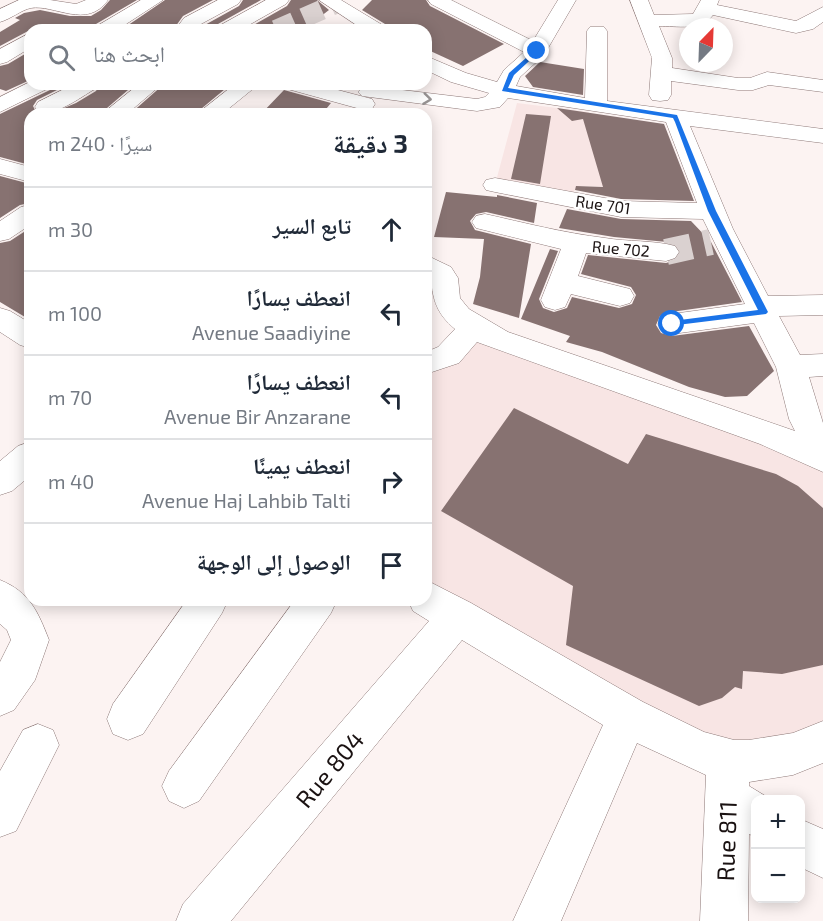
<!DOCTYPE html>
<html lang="ar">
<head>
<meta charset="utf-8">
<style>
	body { margin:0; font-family:"Exo 2","Noto Naskh Arabic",sans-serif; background:#f6f6f7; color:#1f2937; direction:rtl }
	.controls { position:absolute; right:18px; bottom:18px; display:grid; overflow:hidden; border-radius:12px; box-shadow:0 3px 15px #0003 }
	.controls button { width:54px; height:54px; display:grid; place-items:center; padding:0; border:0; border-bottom:2px solid #e0e1e3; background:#fff; color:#1f2937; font:30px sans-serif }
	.compass { position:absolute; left:679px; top:18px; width:54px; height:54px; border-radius:50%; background:#fff; box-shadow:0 3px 15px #0003; rotate:23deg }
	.stop { position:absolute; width:18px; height:18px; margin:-14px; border:4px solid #1a73e8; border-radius:50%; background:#fff }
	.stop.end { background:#1a73e8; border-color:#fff; box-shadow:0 2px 6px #0008 }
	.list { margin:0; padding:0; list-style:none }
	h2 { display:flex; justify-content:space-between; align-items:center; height:78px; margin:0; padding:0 24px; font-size:26px }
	h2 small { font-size:20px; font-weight:400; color:#747a83 }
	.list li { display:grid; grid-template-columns:39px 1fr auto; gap:18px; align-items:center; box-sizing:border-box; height:84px; padding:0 24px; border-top:2px solid #e0e1e3 }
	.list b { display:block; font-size:22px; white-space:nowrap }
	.list p { margin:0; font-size:20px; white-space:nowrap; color:#747a83 }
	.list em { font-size:20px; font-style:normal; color:#747a83 }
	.icon { flex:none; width:33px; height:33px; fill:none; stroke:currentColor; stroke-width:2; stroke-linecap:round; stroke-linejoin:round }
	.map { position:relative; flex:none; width:823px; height:921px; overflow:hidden; direction:ltr }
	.search { position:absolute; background:#fff; box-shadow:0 3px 15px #0003; left:24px; top:24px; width:408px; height:66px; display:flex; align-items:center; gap:15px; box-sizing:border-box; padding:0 21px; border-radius:18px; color:#747a83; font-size:22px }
	.panel { position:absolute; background:#fff; box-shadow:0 3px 15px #0003; left:24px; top:108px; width:408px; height:498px; border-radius:18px; direction:rtl }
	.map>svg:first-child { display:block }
	.built { fill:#f8e5e4 }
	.building { fill:#877271 }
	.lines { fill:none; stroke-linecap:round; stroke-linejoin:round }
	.minor-tunnel-far1 { stroke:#dad1d0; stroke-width:20; stroke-dasharray:20 10; stroke-linecap:butt }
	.minor-tunnel { stroke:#dad1d0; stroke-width:26; stroke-dasharray:26 13; stroke-linecap:butt }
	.minor-casing { stroke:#8d7877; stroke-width:1 }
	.minor { fill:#fff; fill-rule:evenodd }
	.oneway { stroke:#989494 }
	.route { fill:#1a73e8 }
	.labels { text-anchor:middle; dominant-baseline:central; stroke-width:5; stroke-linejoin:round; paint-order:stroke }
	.far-street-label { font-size:16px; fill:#1a1212; stroke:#fff }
	.near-street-label { font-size:24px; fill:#1a1212; stroke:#fff }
</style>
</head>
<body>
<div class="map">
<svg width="823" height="921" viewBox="0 0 823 921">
	<rect width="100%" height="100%" fill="#fcf3f2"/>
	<path class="built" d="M517,103L589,112L588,117L651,188L577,186L574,192L496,181Z
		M456,335L823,454V725L785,739L728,748L426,592V353L435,351Z"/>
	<path class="building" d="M110,0H137L96,24L92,30H30L0,46V32L20,20L15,18L24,13L40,10L70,16H91L101,10Z
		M165,0H213L183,16L173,30H121Z
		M243,0H261L218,24L214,30H201L203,26L239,6Z
		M291,0H317L329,10L303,30H245L287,6Z
		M372,0H426L430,6L504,44L463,66L426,49V30H389L385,24L362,10Z
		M30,51V80L6,91L0,89V66L8,64Z
		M540,62L584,69L583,95L533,87L525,76Z
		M54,84H69L37,100L33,106L37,114H30V165L0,157V114L50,90Z
		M100,84H135L100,114H50L76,103L96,91Z
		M164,84H231L195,114H130Z
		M284,90L331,103L322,114H261Z
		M557,108L664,124L694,201L621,199L575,190L576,186L603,187L583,119L572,121Z
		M526,114L551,116L540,184L511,179Z
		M0,176L30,184V203L20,205L0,218Z
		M446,192L497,197V195L537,203L534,223L486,212L476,214L470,221L475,230L531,244L519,318L473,304L480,277L484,239L434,237Z
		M567,209L621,219L691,221L711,242L742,302L671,312L660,316L656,325L661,333L672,336L749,326L774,371L747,396L725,397L689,387L602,352L566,342L570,336L521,319L550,249L558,251L539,299L543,308L554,312L567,308L572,297L619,308L632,304L636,295L631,287L581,274L588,255L666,263L676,260L681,253L677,245L667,242L614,237L559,228Z
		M30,228V320L0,302V243L10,241Z
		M514,408L628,464L646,434L776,474L798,486L823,508V665L782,674L743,671L742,689L735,687L722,698L699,706L566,645L573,586L441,511Z"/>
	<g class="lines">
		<path class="minor-tunnel-far1" d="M276,30L335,4"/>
		<path class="minor-tunnel" d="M666,252L711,242"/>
		<defs>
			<path id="minor" d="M19,0H50L76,4L86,0H108C87,30 54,4 31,8C21,10 11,19 0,22V9Z
				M141,0H163L117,30H94L97,26Z
				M218,0H241L238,4L201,24L198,30H175L184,18Z
				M266,0H289L286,4L240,30H216L219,26Z
				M319,0H341L384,26L387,30H364Z
				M428,0H451L533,41L558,0H576L544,55L520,77L516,86L585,98L587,31L590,27H604L607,31V101L823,129V143L690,126L733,229L768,296L823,295V315L779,316L800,355L823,354V376L809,377L823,423V472L760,444L477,342L459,363L426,374V352L438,347L455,329C437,314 433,301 431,279L426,276V255L451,267L458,278L460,298L469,309L508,332L795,431L789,419L776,367L754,323L672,334L662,331L658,324L662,317L672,314L745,304L703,219L621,217L495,192L486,190L483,185L486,180L495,178L621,201L697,203L666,122L508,98L500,107L477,111L362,96L358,92L362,88L369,86L477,99L485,97L489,93L451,82L426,70V56L466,73L497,82L504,70L524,52L431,4Z
				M630,0H648L654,15L693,14L701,0H719L717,5L796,21L823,7V22L813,29L796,33L713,15C702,31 676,26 659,26L672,58V68L738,78H750L767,72L823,80V92L769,85L753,90H738L671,81V95L668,100L660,101L652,100L649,95L652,58Z
				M30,33V48L7,62L0,64V49Z
				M30,82V84H52L49,88L0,112V97Z
				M74,84L98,85L95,89C79,98 57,116 38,112L35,107L38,102Z
				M139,84H162L127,114H102Z
				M235,84H259L222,114H197Z
				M281,84H315L372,99L375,104L372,109L364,110L284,88Z
				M0,159L30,167V182L0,174Z
				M30,205V225L9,239L0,241V221L21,207Z
				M485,214C525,223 564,233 605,238C628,242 653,240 675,246L679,252L675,258L666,261L586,253L578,276L630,289L634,296L630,303L620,306L571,294L565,307L555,310L545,307L541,300L561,249L476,228L472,222L476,216Z
				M0,308L10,311L30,323V348L20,345L0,332Z
				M30,442V476L12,491L0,495V461L18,446Z
				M0,580C30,592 38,612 49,640L35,680L14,710L0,716V662L11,640L7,630L0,624Z
				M426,580L471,603L643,702L704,732L734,740H749L793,733L823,721V763L793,775L749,782V786L772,800H756V837L749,834L748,921H700L706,775L637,743L561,921H513L603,725L462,640L231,921H176L183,904L429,621L413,611L408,600H426Z
				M187,600H228L222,613L143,734L128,740L113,734L107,719L113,704Z
				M295,600H337L331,613L199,801L184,808L169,801L162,786L169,771Z
				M38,724L53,730L59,745L16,831L0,837V771L23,730Z
				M800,819L823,829V878L800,867Z"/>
		</defs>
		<use href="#minor" class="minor-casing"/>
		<use href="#minor" class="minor"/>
	</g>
	<defs><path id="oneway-chevron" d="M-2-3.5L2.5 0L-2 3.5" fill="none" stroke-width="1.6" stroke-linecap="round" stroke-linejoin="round" transform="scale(1.5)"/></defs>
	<use class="oneway" href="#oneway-chevron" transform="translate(427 99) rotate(7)"/>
	<path class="route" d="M535,50L540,51L514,75L508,88L677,115L716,211L768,312L766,314L669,326L667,324L672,321L758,310L708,211L675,122L673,118L502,91L509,73Z"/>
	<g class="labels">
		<g class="far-street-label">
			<text transform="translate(603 204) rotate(8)">Rue 701</text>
			<text transform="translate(621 248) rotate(5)">Rue 702</text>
		</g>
		<g class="near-street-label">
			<text transform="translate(329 769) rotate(-50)">Rue 804</text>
			<text transform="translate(726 841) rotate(-88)">Rue 811</text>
		</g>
	</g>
</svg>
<div class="controls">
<button>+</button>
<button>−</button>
</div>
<svg class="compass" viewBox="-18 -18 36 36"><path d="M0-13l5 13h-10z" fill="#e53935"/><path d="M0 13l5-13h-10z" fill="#747a83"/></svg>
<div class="stop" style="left:672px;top:324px"></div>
<div class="stop end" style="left:537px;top:51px"></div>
<div class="search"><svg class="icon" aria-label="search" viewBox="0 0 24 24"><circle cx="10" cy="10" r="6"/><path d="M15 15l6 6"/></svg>ابحث هنا</div>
<section class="panel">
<h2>3 دقيقة<small>سيرًا · 240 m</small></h2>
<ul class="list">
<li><svg class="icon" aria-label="ahead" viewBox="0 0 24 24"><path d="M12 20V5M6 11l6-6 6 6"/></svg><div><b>تابع السير</b></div><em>30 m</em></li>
<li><svg class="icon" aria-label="left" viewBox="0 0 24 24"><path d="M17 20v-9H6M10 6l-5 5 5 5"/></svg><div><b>انعطف يسارًا</b><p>Avenue Saadiyine</p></div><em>100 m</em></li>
<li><svg class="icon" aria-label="left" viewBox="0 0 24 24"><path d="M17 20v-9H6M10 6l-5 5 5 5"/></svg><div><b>انعطف يسارًا</b><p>Avenue Bir Anzarane</p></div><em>70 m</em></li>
<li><svg class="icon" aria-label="right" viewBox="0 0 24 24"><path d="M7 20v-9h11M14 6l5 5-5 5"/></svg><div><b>انعطف يمينًا</b><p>Avenue Haj Lahbib Talti</p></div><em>40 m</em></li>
<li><svg class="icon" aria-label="arrive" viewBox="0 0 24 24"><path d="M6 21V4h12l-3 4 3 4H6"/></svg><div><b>الوصول إلى الوجهة</b></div></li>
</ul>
</section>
</div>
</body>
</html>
